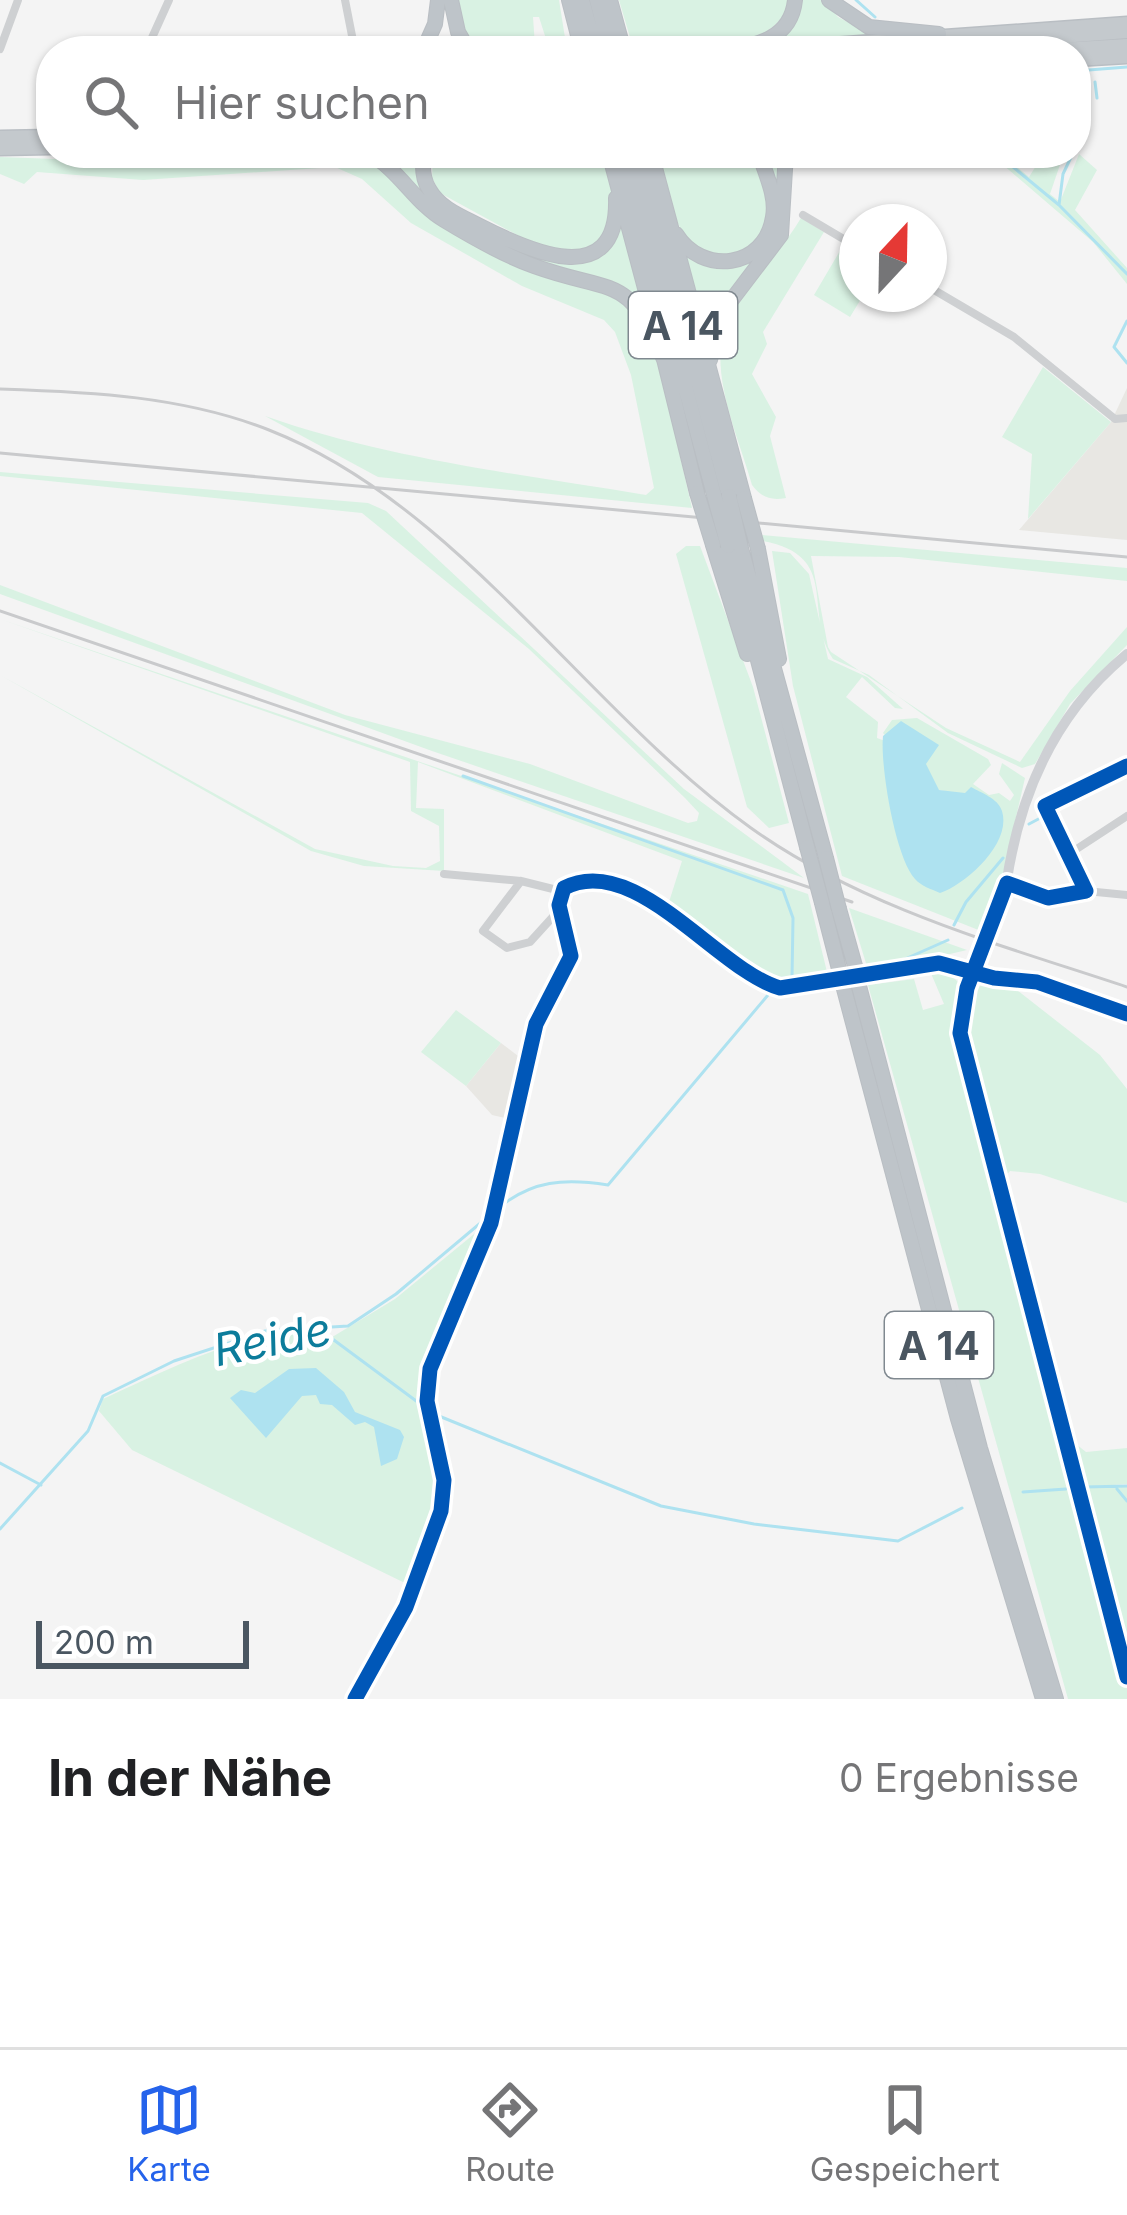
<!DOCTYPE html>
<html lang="de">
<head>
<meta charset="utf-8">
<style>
	body { margin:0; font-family:Inter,sans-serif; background:#f6f6f6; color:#202124 }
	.compass { position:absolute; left:839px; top:204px; width:108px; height:108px; border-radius:50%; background:#fff; box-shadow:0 3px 9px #0004; rotate:22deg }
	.scale { position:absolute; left:36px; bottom:30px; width:213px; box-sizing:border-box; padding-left:12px; border:6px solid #4a5661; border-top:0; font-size:33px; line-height:42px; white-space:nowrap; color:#4a5661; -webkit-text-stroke:9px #fff; paint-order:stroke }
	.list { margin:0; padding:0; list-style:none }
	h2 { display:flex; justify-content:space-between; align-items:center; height:156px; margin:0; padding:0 48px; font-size:51px }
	h2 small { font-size:39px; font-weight:400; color:#757577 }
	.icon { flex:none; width:66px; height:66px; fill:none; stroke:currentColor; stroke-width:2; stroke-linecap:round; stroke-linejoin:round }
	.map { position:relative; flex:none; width:1127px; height:1699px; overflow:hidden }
	.search { position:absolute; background:#fff; box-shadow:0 3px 9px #0004; left:36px; right:36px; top:36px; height:132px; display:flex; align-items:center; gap:30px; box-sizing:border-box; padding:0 42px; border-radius:48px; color:#757577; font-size:45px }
	.sheet { height:348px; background:#fff }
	nav { display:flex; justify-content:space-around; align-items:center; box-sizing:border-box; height:168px; border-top:3px solid #e0e0e0; background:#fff; font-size:33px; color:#757577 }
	nav a { display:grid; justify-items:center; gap:6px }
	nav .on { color:#2563eb }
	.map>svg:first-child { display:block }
	.commercial { fill:#e8e7e3 }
	.green { fill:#d9f2e3 }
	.water { fill:#aee2f0 }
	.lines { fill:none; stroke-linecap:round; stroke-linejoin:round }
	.stream { stroke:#aee2f0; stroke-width:3 }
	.trunk-casing { stroke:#b9bec3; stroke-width:15 }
	.motorway-casing { stroke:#b9bec3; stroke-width:16 }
	.minor { stroke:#ced0d2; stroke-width:8 }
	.tertiary { stroke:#ced0d2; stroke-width:9 }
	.secondary { stroke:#ced0d4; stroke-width:10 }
	.trunk { stroke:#c4c9cd; stroke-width:12 }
	.motorway { stroke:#bec4c9; stroke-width:14 }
	.rail { stroke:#c9cacc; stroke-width:3 }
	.motorway-bridge-casing { stroke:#b9bec3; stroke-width:16; stroke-linecap:butt }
	.motorway-bridge { stroke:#bec4c9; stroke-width:14 }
	.cycleway-casing { stroke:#fff; stroke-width:22 }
	.cycleway { stroke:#0057b8; stroke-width:15 }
	.labels { text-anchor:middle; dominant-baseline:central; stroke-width:9; stroke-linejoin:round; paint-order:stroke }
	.shield { fill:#fff; stroke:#808990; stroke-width:3 }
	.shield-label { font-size:39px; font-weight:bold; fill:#4a5661 }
	.water-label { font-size:45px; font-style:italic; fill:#0c7c9b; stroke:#fff }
</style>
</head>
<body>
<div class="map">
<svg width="1127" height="1699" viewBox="0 0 1127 1699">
	<rect width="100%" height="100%" fill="#f4f4f4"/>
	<path class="commercial" d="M1127,388V540L1019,530L1111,422Z
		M501,1043L522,1059L505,1118L492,1115L466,1086Z"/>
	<path class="green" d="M459,0H559L566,44L554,46L546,39L539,17H533L535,46L527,51H478L462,25Z
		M619,0H790C775,55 695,46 647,51H634Z
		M799,0H823L838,17L873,35L772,43Z
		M282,153H355L369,159L490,249L594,282L635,307L657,355L692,508L378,477L265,416C388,459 519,474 646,495L654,488L631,375L615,332L604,320L522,286L411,223L362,179L335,167L143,180L37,172L24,184L0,174V157L139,162Z
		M378,153H421L425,189L522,250L594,252L618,213L644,300C603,273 574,275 531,259C470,237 424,197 378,153Z
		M433,153H604C613,191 623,228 583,252L539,247L440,193L432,178Z
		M657,153H755L771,215L758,245C681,285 673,210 657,153Z
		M763,153H783L782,220L707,349L682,244L726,265L772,233Z
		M970,153H1000L1029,177L1044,153H1064L1050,194L1060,202L1079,154L1097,170L1075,210L1127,268V284L1093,242L995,158Z
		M801,218L824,232L763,332L767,344L752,374L776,417L770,436L786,498C770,501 761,497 752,485C738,434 701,359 733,310C754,278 781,251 801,218Z
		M844,244L857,252V294H864L850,317L814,295Z
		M1043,367L1111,422L1028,519L1032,454L1002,437Z
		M0,472L368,503L386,511L684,789L804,878L432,751L0,594V585L345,715L530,764L688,823L697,821L699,813L685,798L529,649L362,513L0,476Z
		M762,535L1127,568V581L899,557L811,556L828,647L831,652L946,728L1020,762L1070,691L1127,627V645L1070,704L1035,764L1022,768L948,733L869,675L833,659C802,612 842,556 763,541Z
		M686,546H700L753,687L789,823L769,828L747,807L676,554Z
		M772,551L790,553L809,574L828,659L867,677L903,709L895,708L862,677L846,697L878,722L877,738L885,741L911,869L957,794L935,789L883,733L892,720L917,718L988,759L991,765L973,784L989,795L999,793L1010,801L1014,795L999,774L1002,763L1025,778L1003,874L981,931L842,876L793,686Z
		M0,619L808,894L828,976L774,980L668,905L682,861L418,762L416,808L444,809V871L364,866L311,851L0,675L315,849L393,866L426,868L440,861L439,826L411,811L410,762Z
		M849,908L967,950L869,973Z
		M930,971L948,972L958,982L955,1049L1064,1459L1081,1489L967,1055C964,1031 964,998 981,980L1008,983L1100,1055L1127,1089V1203L1040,1174L1010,1171L1005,1177L1076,1444L1086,1452L1127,1448V1484L1085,1487H1127V1699H1068L868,985L914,979L923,1010L944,1004Z
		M456,1010L501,1043L466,1086L421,1052Z
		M485,1225L428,1365L426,1408L329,1339L395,1299Z
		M316,1327L427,1410C442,1493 439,1507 409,1585L132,1450L99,1411L103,1399C174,1367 237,1334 316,1327Z"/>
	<path class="water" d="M901,721L939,745L926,764L939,790L965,793L971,787C981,793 998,798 1002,811C1012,843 966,884 940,893C931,889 921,886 915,879C895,857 880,765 883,736Z
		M316,1368L344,1392L355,1412L400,1430L404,1437L397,1459L381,1466L374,1427L365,1422L355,1425L332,1405L320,1404L316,1395L302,1396L266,1438L230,1398L241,1390L255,1393L289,1369Z"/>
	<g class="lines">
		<path class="stream" d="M856,0L875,17
			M1076,71L1127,67
			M1095,82L1097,98
			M1076,147L1077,146
			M996,153L1059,205
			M1073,153L1063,174L1059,205L1127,274
			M1127,321L1114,347L1127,363
			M463,776L783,890L793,918L792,978
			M1029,824L1127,772
			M954,925L966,902L1003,858
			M861,971L896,963L948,940
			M771,979L833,975
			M497,1209C532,1180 565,1178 608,1185L768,995L766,988
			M319,1329L427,1409
			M434,1414L661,1506L754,1524L898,1541L962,1508
			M0,1463L41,1485
			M1085,1487L1127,1486
			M1117,1489L1127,1501
			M1023,1492L1066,1489
			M0,1529L88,1431L103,1396L174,1361L265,1331L348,1326L396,1294L490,1215"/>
		<defs>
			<path id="trunk" d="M749,50L1127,23
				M879,51L1127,32
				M1030,51L1127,45
				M1076,60L1127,57
				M0,137L51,136
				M0,149L51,148
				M108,153H189"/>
			<path id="motorway" d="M451,0L458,32L469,51
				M569,0L582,51
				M582,0L596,51
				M597,0L610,51
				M610,0L624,51
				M829,0L869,27L939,34
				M423,51L435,24L438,0
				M724,51C757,45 791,39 795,0
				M368,153C399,169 414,202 444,220C472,237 503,255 534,266C614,295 628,271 665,362
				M424,153C422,166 422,178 429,189C440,209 463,217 482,227C527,250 619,293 616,198
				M609,153L654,322
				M623,153L714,495
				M637,153L729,496
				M651,153L744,498
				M676,234C702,276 765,269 773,217C777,196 765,173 759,153
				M663,355L697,493
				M710,360L721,314L781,235L786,153
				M713,545L747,654
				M728,546L807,847
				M741,548L826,858
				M758,549L779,659
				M822,903L839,969
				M839,909L855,966
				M859,986L980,1448L1056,1699
				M844,989L958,1419L1043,1699"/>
		</defs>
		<use href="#trunk" class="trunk-casing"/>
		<use href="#motorway" class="motorway-casing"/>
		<path class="minor" d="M345,0L355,51
			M0,49L18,0
			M146,51L169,0
			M803,215L857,247
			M929,287L1014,337L1115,419L1127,418
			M1069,854L1127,816
			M444,874L521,881L561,891
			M521,881L483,931L507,948L530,942L560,909
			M1007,883L1048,898L1086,891L1127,895
			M1086,891L1045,806L1127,766
			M973,972L1037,982L1127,1014"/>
		<path class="tertiary" d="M355,1699L406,1607L441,1511L444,1480L427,1401L430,1369L491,1223L536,1024L571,956L559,895C602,834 731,971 773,986C784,990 799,986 810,985C865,981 918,955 973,972L961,1018L963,1060L1127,1677"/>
		<path class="secondary" d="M973,971L990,915
			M973,972C989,949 1002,913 1006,886C1019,794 1055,713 1127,654"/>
		<use href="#trunk" class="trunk"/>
		<use href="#motorway" class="motorway"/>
		<path class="rail" d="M0,389C91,392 183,396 269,430C460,505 586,710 751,828C863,908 998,944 1127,987
			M0,453L1127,557
			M0,611L852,902"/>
		<defs>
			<path id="motorway-bridge" d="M697,493L713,545
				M714,495L728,546
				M729,496L741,548
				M744,498L758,549
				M807,847L822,903
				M826,858L839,909
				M855,966L859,986
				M839,969L844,989"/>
		</defs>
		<use href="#motorway-bridge" class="motorway-bridge-casing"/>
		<use href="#motorway-bridge" class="motorway-bridge"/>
		<defs>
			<path id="cycleway" d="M1127,766L1045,806L1086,891L1048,898L1007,883L967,988L960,1033L1127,1677
				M355,1699L406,1607L441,1511L444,1480L427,1401L430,1369L491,1223L536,1024L571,956L559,905L564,888C635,851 717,970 780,988L939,963L994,978L1037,982L1127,1014"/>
		</defs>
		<use href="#cycleway" class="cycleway-casing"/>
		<use href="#cycleway" class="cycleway"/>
	</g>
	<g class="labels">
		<g class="shield">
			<rect x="629" y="292" width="108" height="66" rx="9"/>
			<rect x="885" y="1312" width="108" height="66" rx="9"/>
		</g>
		<g class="shield-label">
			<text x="683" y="325">A 14</text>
			<text x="939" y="1345">A 14</text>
		</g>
		<g class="water-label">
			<text transform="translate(272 1339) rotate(-11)">Reide</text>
		</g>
	</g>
</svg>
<svg class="compass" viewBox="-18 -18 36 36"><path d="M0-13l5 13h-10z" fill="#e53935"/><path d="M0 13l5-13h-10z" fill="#757577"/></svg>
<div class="scale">200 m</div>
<div class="search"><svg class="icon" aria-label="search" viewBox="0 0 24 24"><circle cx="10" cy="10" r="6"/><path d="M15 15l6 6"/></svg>Hier suchen</div>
</div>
<section class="sheet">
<h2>In der Nähe<small>0 Ergebnisse</small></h2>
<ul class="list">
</ul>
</section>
<nav>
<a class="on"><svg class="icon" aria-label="map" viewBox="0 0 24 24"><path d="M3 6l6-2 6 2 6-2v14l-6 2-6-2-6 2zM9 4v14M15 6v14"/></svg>Karte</a>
<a><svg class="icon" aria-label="directions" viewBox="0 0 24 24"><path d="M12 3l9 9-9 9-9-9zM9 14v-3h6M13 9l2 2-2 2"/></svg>Route</a>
<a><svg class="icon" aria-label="saved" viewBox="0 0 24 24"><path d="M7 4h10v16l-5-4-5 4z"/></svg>Gespeichert</a>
</nav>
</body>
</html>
